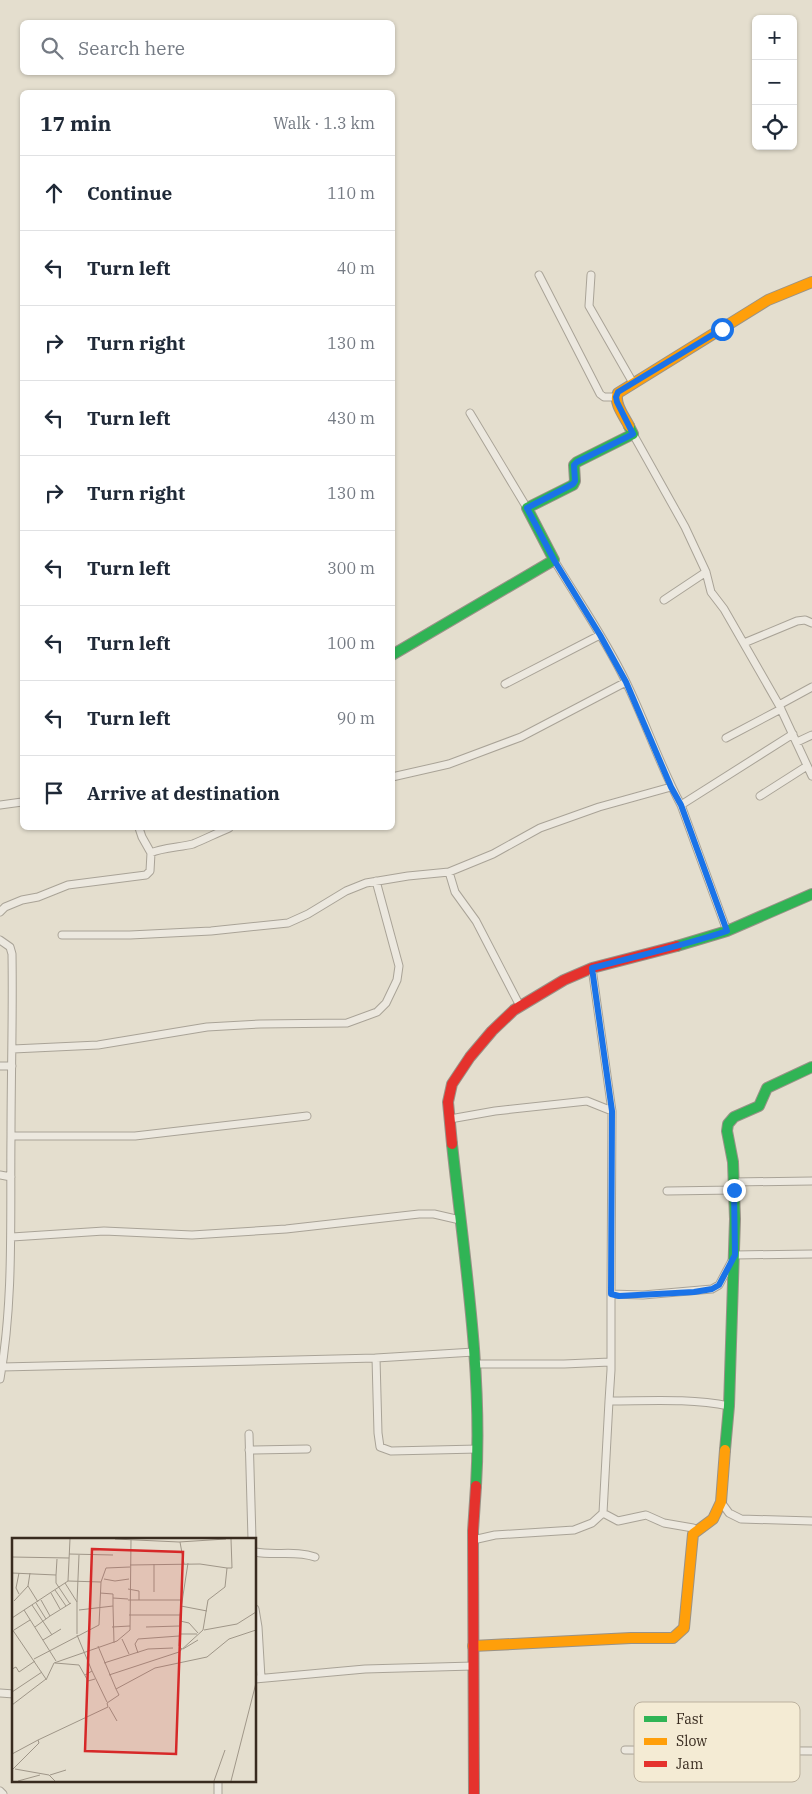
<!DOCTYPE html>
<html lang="en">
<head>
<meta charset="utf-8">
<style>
	body { margin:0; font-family:"IBM Plex Serif",serif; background:#f6f6f7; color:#1f2937 }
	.controls { position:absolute; right:15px; top:15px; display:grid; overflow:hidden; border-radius:8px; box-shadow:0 1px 4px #0004 }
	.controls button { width:45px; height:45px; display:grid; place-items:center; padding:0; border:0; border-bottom:1px solid #e0e1e3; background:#fff; color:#1f2937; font:25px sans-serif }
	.stop { position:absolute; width:15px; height:15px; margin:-11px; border:4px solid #1a73e8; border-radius:50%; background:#fff }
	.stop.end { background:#1a73e8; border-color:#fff; box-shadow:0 1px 5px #0008 }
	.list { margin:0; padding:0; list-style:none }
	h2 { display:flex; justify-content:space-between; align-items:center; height:65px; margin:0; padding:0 20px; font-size:21px }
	h2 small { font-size:16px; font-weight:400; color:#747a83 }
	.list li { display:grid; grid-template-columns:32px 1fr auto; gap:15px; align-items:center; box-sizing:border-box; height:75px; padding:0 20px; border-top:1px solid #e0e1e3 }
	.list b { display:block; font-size:19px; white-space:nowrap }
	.list em { font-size:16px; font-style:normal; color:#747a83 }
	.icon { flex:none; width:28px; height:28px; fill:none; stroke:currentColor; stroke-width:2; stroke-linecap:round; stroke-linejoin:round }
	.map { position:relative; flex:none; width:812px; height:1794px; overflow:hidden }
	.search { position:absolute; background:#fff; box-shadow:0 1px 4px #0004; left:20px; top:20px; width:375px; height:55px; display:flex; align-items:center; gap:12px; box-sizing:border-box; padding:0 18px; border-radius:8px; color:#747a83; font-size:19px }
	.panel { position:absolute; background:#fff; box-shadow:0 1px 4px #0004; left:20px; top:90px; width:375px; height:740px; border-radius:8px }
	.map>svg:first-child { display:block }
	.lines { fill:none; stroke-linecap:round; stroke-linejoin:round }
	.street-casing { stroke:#a9a397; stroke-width:9 }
	.fast-casing { stroke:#999287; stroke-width:12 }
	.slow-casing { stroke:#999287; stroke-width:12 }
	.jam-casing { stroke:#999287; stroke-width:12 }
	.street { stroke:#ece8df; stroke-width:7 }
	.fast { stroke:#30b455; stroke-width:10 }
	.slow { stroke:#ff9f0a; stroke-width:10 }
	.jam { stroke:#e5322d; stroke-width:10 }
	.route { stroke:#1a73e8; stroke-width:6 }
	.inset-road { fill:none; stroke:#9f9688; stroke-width:1 }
	.view { fill:#d62828; fill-opacity:0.15; stroke:#d62828; stroke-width:2.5 }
	.inset-edge { fill:none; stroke:#382b1f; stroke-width:2.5 }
	.key { fill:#f4ebd4; stroke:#bcb19e; stroke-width:1 }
	.key-label { font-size:14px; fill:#382b1f }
</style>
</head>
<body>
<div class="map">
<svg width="812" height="1794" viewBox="0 0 812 1794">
	<rect width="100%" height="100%" fill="#e4dece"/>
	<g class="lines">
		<defs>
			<path id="street" d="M539,275L600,394L604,397H616
				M591,275L589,306L633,383
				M470,413L527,508
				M633,434L685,527L706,572L711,592L724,609L779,705L812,687
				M554,560C578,600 606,640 626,682C646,723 660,766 681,805L727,931
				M664,600L706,572
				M744,643L797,621L805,620L812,623
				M505,684L600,635
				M779,705L812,776
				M726,738L781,709
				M797,742L812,735
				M392,777L449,764L521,737L626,682
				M760,796L807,766
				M0,805L22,802
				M681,805L793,734
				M139,828L142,837L151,853
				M449,872L455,892L476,921L520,1006
				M0,912L5,907L22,900L38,897L68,885L146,875L150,871L151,853C160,848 182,847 193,844C205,839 217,833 229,828
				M62,935H130L211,931L288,923L308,914L346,891L366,883L408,876L449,872L493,854L540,828L599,807L671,787
				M0,940L10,947L12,954C13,1015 11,1075 11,1136C10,1217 14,1299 0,1379
				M592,968L612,1111L611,1294
				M13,1049L98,1045L207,1027L260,1024L347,1023L377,1012L386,1003L397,980L399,966L376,881
				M0,1066H12
				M450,1119L495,1111L587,1101L612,1111
				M11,1136H135L307,1116
				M0,1175L11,1177
				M734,1182L812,1181
				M667,1191L734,1190
				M12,1237L104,1231L192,1235L286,1229L419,1214H434L460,1220
				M474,1352L376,1358L378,1433L380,1447L391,1451L478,1449
				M475,1364H564L610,1362
				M2,1367L376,1358
				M729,1406C689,1398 649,1401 609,1401L611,1370V1294L643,1295L712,1289L719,1285L735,1255L812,1254
				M249,1434L252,1539
				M249,1450L307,1449
				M721,1502L729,1513L741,1519L812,1521
				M603,1513L609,1401
				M473,1540L495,1535L574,1530L592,1523L603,1513L618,1521L646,1515L664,1523L693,1528V1534
				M255,1552C275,1556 296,1550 315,1557
				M255,1609L258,1627L261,1678
				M255,1679L365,1669L473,1666
				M0,1693L14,1694
				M625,1750L812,1751
				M218,1780V1794
				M0,1791L3,1794"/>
			<path id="fast" d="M392,655L554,560L527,508L573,485L575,481L574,465L577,462L633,434L629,426
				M677,946L727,931L812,894
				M452,1144C464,1257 483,1372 476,1486
				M725,1450L729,1406L735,1219L733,1162L727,1131L728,1124L734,1117L759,1106L767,1088L812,1067"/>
			<path id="slow" d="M629,426C625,417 613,403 618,393L768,300L812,282
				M473,1646L631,1638H673L684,1628L693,1534L713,1519L721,1502L725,1450"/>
			<path id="jam" d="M452,1144L448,1102L452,1084L470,1057L492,1031L514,1010L564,980L592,968L677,946
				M474,1794L473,1531L476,1486"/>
		</defs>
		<use href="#street" class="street-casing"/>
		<use href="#fast" class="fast-casing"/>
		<use href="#slow" class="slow-casing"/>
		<use href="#jam" class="jam-casing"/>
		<use href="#street" class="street"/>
		<use href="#fast" class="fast"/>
		<use href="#slow" class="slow"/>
		<use href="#jam" class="jam"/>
	</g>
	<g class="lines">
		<path class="route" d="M722,329L618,392L616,397L617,402L633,434L577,462L574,465L575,481L573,484L527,508L554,560L600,635L626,682L671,787L681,805L727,931C682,946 637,956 592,968L612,1111L611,1294L619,1296L694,1292L712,1289L719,1285L735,1255L734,1190"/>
	</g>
	<g transform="translate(12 1538)">
		<rect width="244" height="244" fill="#e4dece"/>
		<path class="inset-road" d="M103,1L167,4L214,1M168,4L172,26M57,16L101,17M0,19L57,20M142,26V54M118,27L188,26L215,30M0,35L44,37L45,21M7,35L4,50L7,56M44,37V45L58,66M92,41L103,43L117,41M56,43L58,1M53,45L65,64V96M16,48L26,64M116,51L127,53V62H116M43,52L54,68M39,55L48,71M101,60L116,61M127,62H169M2,63L16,48L18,35M65,64L67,17M24,65L34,81M20,67L40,97M101,68L102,105M169,68L195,73M12,72L44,123M67,72L101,68V56L88,55M117,77H168M38,78L59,65M0,80L56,43L89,44M168,83L177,85L186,95M23,89L38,78L29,62M100,89L118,88M134,89L168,88M0,91L34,141L0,167M2,92L18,82M192,92L225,86L244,74M167,96H185M65,97L80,133M110,101L117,116M31,102L49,91M86,108L104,151M170,111L167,108L168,77L176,25M171,111L186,102M126,115L123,106L126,101L167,98M22,121L87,87L89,44L94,30L118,29M43,125L67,127L76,143L83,141M92,125L136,111L161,110M0,131L4,129L7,134L23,123M73,137L80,133L95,164M97,137L167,114L191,92L196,62L213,49L215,30H220L219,1M34,142L42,125L105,103L118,92L119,2M0,154L30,134M97,169L105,183M0,216L26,202M3,231L37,237L43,243M0,232L27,205L26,202L96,169L95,165L107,157L104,151L143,130L195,119L217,101L244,92M38,237L54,232M6,243L28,237M202,243L213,212M219,243L244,145"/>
		<path class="view" d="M80,11L171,14L164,216L73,213Z"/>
		<rect width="244" height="244" class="inset-edge"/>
	</g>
	<rect x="634" y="1702" width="166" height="80" rx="8" class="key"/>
	<rect x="644" y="1716" width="23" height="6" fill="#30b455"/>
	<rect x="644" y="1738" width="23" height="7" fill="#ff9f0a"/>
	<rect x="644" y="1761" width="23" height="6" fill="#e5322d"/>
	<g class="key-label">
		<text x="676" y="1724">Fast</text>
		<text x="676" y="1746">Slow</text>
		<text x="676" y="1769">Jam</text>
	</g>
</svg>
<div class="controls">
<button>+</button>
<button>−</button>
<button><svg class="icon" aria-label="locate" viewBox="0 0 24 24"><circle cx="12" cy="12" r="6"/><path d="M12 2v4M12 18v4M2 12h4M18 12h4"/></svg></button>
</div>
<div class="stop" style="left:722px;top:329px"></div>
<div class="stop end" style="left:734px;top:1190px"></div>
<div class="search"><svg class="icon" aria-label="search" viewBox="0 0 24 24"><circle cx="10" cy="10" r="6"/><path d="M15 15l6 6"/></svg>Search here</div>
<section class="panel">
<h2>17 min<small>Walk · 1.3 km</small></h2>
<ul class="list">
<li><svg class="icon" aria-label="ahead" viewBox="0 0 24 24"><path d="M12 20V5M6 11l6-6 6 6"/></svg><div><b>Continue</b></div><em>110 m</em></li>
<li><svg class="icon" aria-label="left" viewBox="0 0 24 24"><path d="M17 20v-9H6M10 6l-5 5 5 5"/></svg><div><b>Turn left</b></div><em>40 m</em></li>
<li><svg class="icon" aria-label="right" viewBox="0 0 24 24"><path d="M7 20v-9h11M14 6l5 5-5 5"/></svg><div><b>Turn right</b></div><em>130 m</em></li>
<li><svg class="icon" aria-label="left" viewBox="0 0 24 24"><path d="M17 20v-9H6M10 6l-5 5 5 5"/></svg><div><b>Turn left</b></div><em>430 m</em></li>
<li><svg class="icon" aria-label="right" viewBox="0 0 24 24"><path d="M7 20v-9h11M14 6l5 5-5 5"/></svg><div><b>Turn right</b></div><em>130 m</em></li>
<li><svg class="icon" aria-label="left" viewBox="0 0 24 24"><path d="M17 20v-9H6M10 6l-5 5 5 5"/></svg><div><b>Turn left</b></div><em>300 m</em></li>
<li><svg class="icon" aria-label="left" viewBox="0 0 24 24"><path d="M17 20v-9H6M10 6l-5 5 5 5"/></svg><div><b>Turn left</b></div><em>100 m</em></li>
<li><svg class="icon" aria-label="left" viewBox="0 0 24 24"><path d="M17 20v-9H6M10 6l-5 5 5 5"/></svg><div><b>Turn left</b></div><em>90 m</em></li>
<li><svg class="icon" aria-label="arrive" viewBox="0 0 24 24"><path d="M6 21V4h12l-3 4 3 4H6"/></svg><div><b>Arrive at destination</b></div></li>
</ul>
</section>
</div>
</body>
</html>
